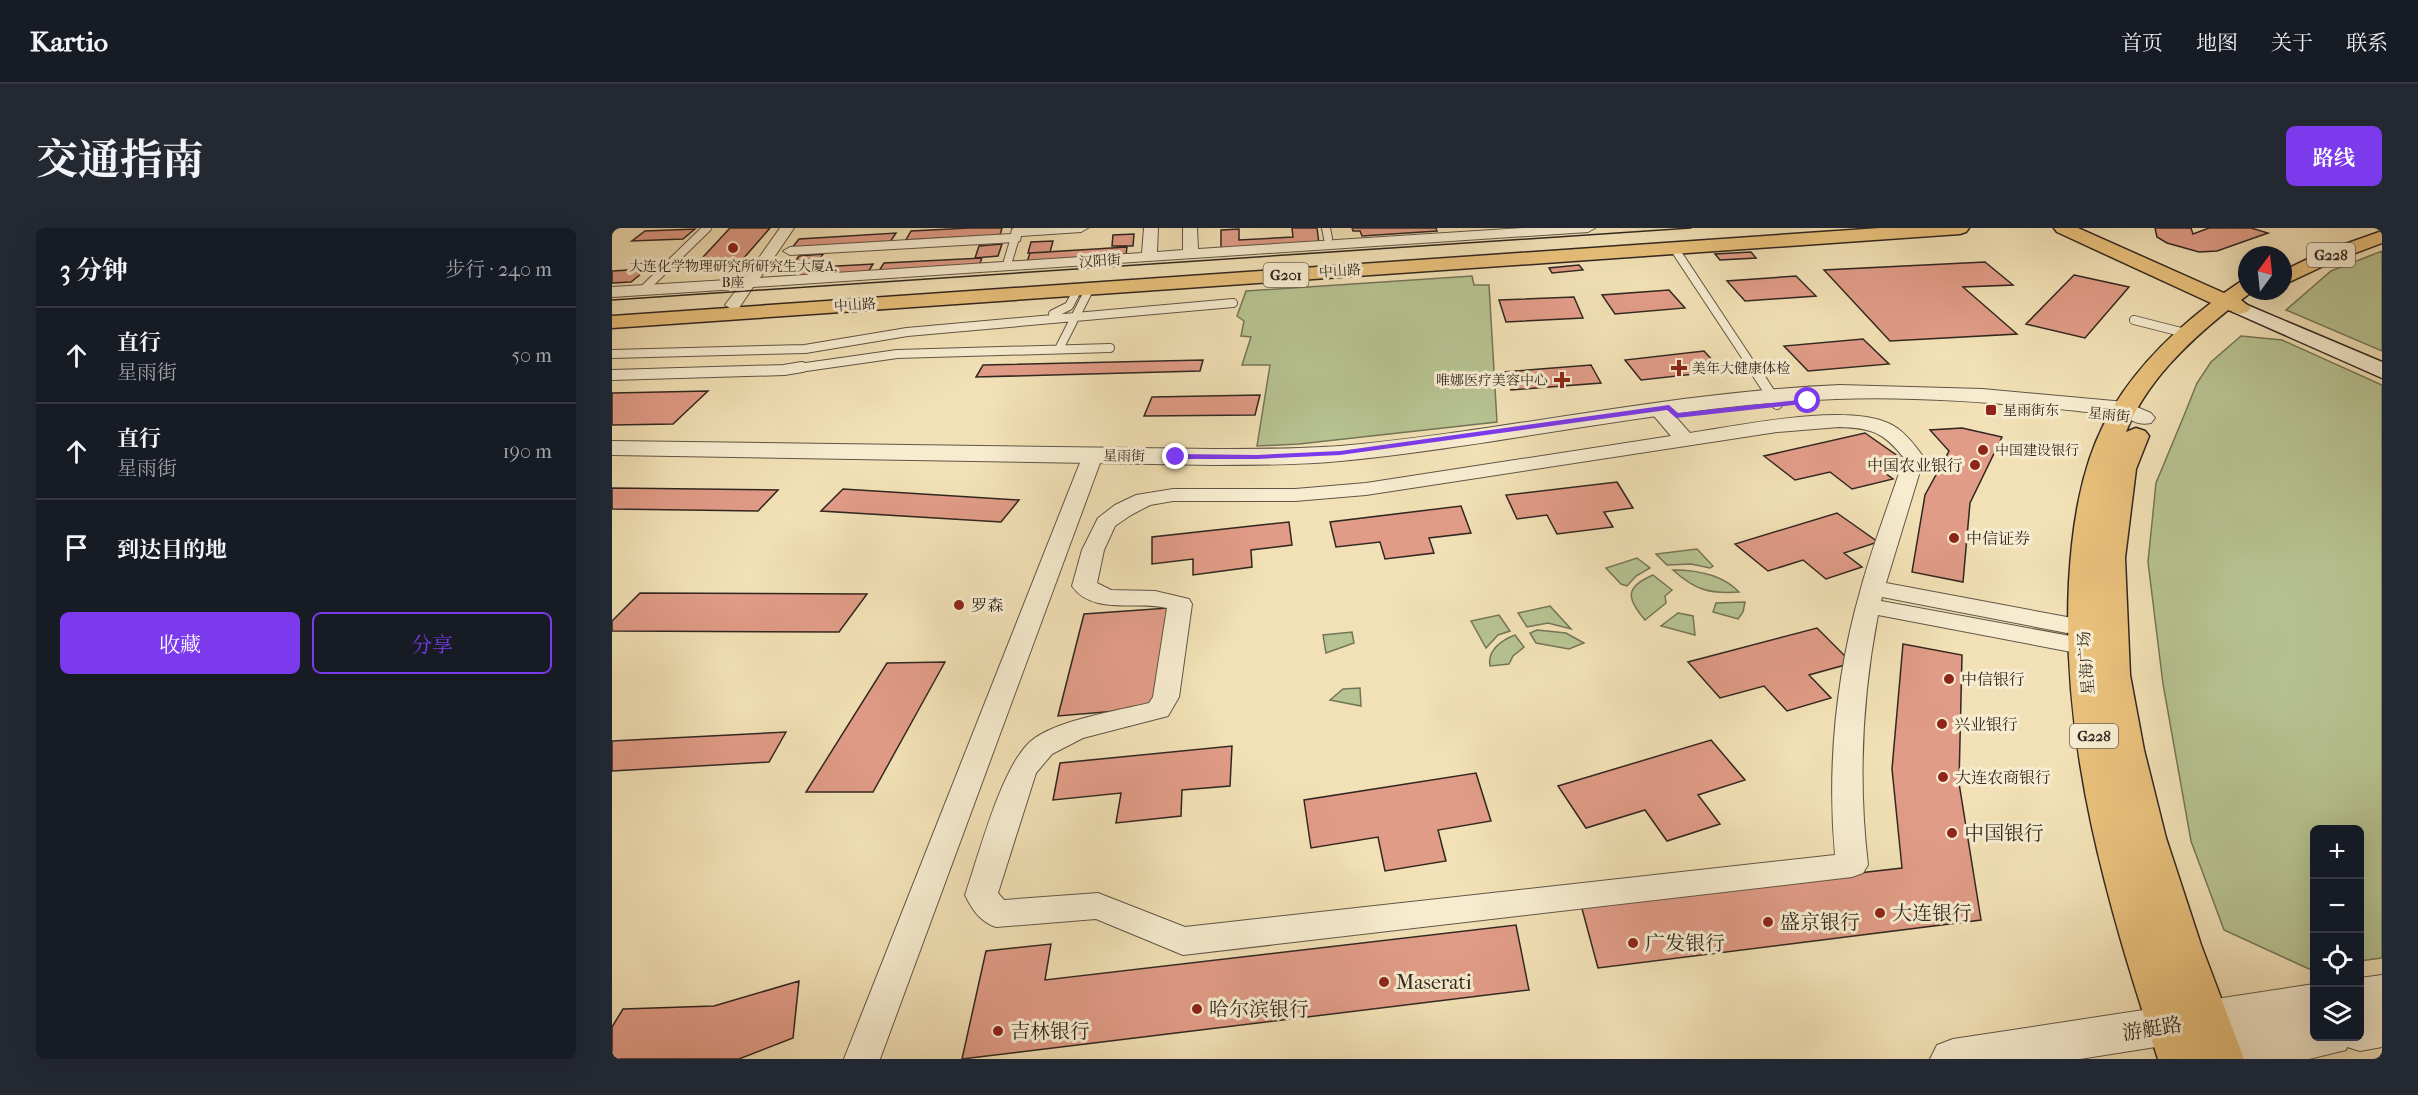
<!DOCTYPE html>
<html lang="zh">
<head>
<meta charset="utf-8">
<style>
	body { margin:0; font-family:"IM FELL French Canon","Noto Serif SC",serif; background:#242831; color:#f1f3f6 }
	.controls { position:absolute; right:18px; bottom:18px; display:grid; overflow:hidden; border-radius:9px; box-shadow:0 6px 24px #0002 }
	.controls button { width:54px; height:54px; display:grid; place-items:center; padding:0; border:0; border-bottom:2px solid #363941; background:#171b24; color:#f1f3f6; font:30px sans-serif }
	.compass { position:absolute; left:1626px; top:18px; width:54px; height:54px; border-radius:50%; background:#171b24; box-shadow:0 6px 24px #0002; rotate:15deg }
	.stop { position:absolute; width:18px; height:18px; margin:-14px; border:4px solid #7c3aed; border-radius:50%; background:#fff }
	.stop.end { background:#7c3aed; border-color:#fff; box-shadow:0 2px 6px #0008 }
	.list { margin:0; padding:0; list-style:none }
	h2 { display:flex; justify-content:space-between; align-items:center; height:78px; margin:0; padding:0 24px; font-size:26px }
	h2 small { font-size:20px; font-weight:400; color:#9ea1a6 }
	.list li { display:grid; grid-template-columns:39px 1fr auto; gap:18px; align-items:center; box-sizing:border-box; height:96px; padding:0 24px; border-top:2px solid #363941 }
	.list b { display:block; font-size:22px; white-space:nowrap }
	.list p { margin:0; font-size:20px; white-space:nowrap; color:#9ea1a6 }
	.list em { font-size:20px; font-style:normal; color:#9ea1a6 }
	.actions { display:flex; gap:12px; padding:18px 24px }
	.actions a { flex:1; padding:14px 0; border:2px solid #7c3aed; border-radius:9px; text-align:center; font-size:21px; color:#7c3aed }
	.actions .main { background:#7c3aed; color:#fff }
	.icon { flex:none; width:33px; height:33px; fill:none; stroke:currentColor; stroke-width:2; stroke-linecap:round; stroke-linejoin:round }
	.map { position:relative; flex:none; width:1770px; height:831px; overflow:hidden; border-radius:9px }
	header { display:flex; align-items:center; gap:36px; box-sizing:border-box; height:84px; padding:0 30px; background:#171b24; border-bottom:2px solid #363941 }
	header strong { font-size:28px }
	nav { display:flex; gap:33px; margin-inline-start:auto; font-size:21px }
	.intro { display:flex; align-items:center; justify-content:space-between; box-sizing:border-box; height:144px; padding:0 36px }
	h1 { margin:0; font-size:42px }
	.button { padding:15px 27px; border-radius:9px; background:#7c3aed; color:#fff; font-size:21px; font-weight:700 }
	main { display:flex; gap:36px; padding:0 36px }
	aside { flex:1; background:#171b24; border-radius:9px; box-shadow:0 6px 24px #0002 }
	.map>svg:first-child { display:block }
	.green { fill:#b7c391; stroke:#747558; stroke-width:1.5 }
	.building { fill:#e19c87; stroke:#312720; stroke-width:1.5 }
	.lines { fill:none; stroke-linecap:round; stroke-linejoin:round }
	.service-far1-casing { stroke:#615646; stroke-width:10 }
	.service-casing { stroke:#615646; stroke-width:12 }
	.minor-casing { stroke:#615646; stroke-width:2 }
	.tertiary-casing { stroke:#615646; stroke-width:2 }
	.secondary-casing { stroke:#312720; stroke-width:3 }
	.trunk-casing { stroke:#312720; stroke-width:3 }
	.service-far1 { stroke:#f7ecd0; stroke-width:8 }
	.service { stroke:#f7ecd0; stroke-width:10 }
	.minor { fill:#f7ecd0; fill-rule:evenodd }
	.tertiary { fill:#f7ecd0; fill-rule:evenodd }
	.secondary { fill:#f7ecd0; fill-rule:evenodd }
	.trunk { fill:#e9c07b; fill-rule:evenodd }
	.tram { stroke:#312720; stroke-width:1.5 }
	.route { fill:#7c3aed }
	.poi-dot { fill:#8f2418; stroke:#f7ecd0; stroke-width:2 }
	.labels { text-anchor:middle; dominant-baseline:central; stroke-width:6; stroke-linejoin:round; paint-order:stroke }
	.far-street-label { font-size:14px; fill:#312720; stroke:#f7ecd0 }
	.far-poi-label { font-size:14px; fill:#312720; stroke:#f7ecd0; text-anchor:start }
	.shield { fill:#f7ecd0; stroke:#6c6255; stroke-width:1.5 }
	.shield-label { font-size:15px; font-weight:bold; fill:#312720 }
	.poi-label { font-size:16px; fill:#312720; stroke:#f7ecd0; text-anchor:start }
	.street-label { font-size:16px; fill:#312720; stroke:#f7ecd0 }
	.near-poi-label { font-size:20px; fill:#312720; stroke:#f7ecd0; text-anchor:start }
	.near-street-label { font-size:20px; fill:#312720; stroke:#f7ecd0 }
</style>
</head>
<body>
<header>
<strong>Kartio</strong>
<nav><a>首页</a><a>地图</a><a>关于</a><a>联系</a></nav>
</header>
<div class="intro"><h1>交通指南</h1><a class="button">路线</a></div>
<main>
<aside>
<h2>3 分钟<small>步行 · 240 m</small></h2>
<ul class="list">
<li><svg class="icon" aria-label="ahead" viewBox="0 0 24 24"><path d="M12 20V5M6 11l6-6 6 6"/></svg><div><b>直行</b><p>星雨街</p></div><em>50 m</em></li>
<li><svg class="icon" aria-label="ahead" viewBox="0 0 24 24"><path d="M12 20V5M6 11l6-6 6 6"/></svg><div><b>直行</b><p>星雨街</p></div><em>190 m</em></li>
<li><svg class="icon" aria-label="arrive" viewBox="0 0 24 24"><path d="M6 21V4h12l-3 4 3 4H6"/></svg><div><b>到达目的地</b></div></li>
</ul>
<div class="actions"><a class="main">收藏</a><a>分享</a></div>
</aside>
<div class="map">
<svg width="1770" height="831" viewBox="0 0 1770 831">
	<rect width="100%" height="100%" fill="#f2e1b6"/>
	<filter id="stains"><feTurbulence type="fractalNoise" baseFrequency=".00333" numOctaves="4"/><feColorMatrix values="0 0 0 0 .2 0 0 0 0 .09 0 0 0 0 .02 0 0 0 .5 -.17"/></filter>
	<radialGradient id="worn" r=".72"><stop offset=".6" stop-color="#630" stop-opacity="0"/><stop offset="1" stop-color="#630" stop-opacity=".3"/></radialGradient>
	<path class="green" d="M1770,23V123L1674,82L1719,43Z
		M860,48L862,57H877L885,194L687,216L645,218L658,137H630L639,109L629,108L632,93L625,88L634,63Z
		M1629,108L1670,112L1770,157V730L1748,733V602H1702V740L1697,741L1612,702L1579,613L1551,456L1536,334L1544,255L1571,190L1585,155L1599,134Z
		M1085,321L1101,338L1098,340L1079,336L1055,337L1044,326Z
		M1025,330L1038,340L1024,348L1015,358L1009,356L994,340Z
		M1061,342C1085,342 1110,346 1127,364C1097,366 1083,362 1061,342Z
		M1041,347L1060,362L1053,368L1054,375L1033,392C1014,370 1013,359 1041,347Z
		M1133,374L1131,384L1126,391L1101,384L1104,375Z
		M938,378L959,401L936,395L915,399L906,385Z
		M1066,385L1081,388L1083,407L1049,398Z
		M887,387L898,403L886,407L874,420L859,393Z
		M925,402L954,405L972,415L957,421L924,415L918,405Z
		M740,404L742,415L714,425L711,407Z
		M903,407L912,419L901,428L897,436L878,438C875,422 890,412 903,407Z
		M748,460L749,478L718,472L731,461Z"/>
	<path class="building" d="M118,0H158L124,39L79,42Z
		M358,0H390L388,7L294,12L299,3Z
		M680,0H705L707,16L609,22V2L627,1V12L681,9Z
		M740,0H824L825,3L750,8L748,3H741Z
		M1543,0H1579L1581,6L1597,0H1639L1656,5L1605,23L1587,24L1555,15L1545,9Z
		M83,1L71,11L20,13L33,3Z
		M284,5L278,14L180,20L187,11Z
		M522,6L521,18H500L501,7Z
		M441,13L438,24L416,25L419,14Z
		M390,16L386,28L363,30L367,18Z
		M515,19L514,27L415,34L418,25Z
		M1139,24L1144,30L1108,32L1103,26Z
		M211,26L203,39L178,41L187,28Z
		M370,30L366,40L265,46L272,35Z
		M1373,34L1401,57L1351,59L1405,106L1278,113L1212,42Z
		M261,36L255,46L181,50L189,40Z
		M967,37L971,42L940,45L937,40Z
		M35,41L19,54L0,55V43Z
		M1462,47L1517,59L1473,110L1414,96Z
		M1184,48L1204,68L1133,73L1115,53Z
		M1057,62L1073,80L1003,86L990,67Z
		M962,69L971,90L894,94L887,72Z
		M1251,111L1277,136L1196,143L1172,118Z
		M1092,123L1110,143L1029,152L1013,132Z
		M591,132L588,143L364,149L371,137Z
		M979,137L989,155L899,162L891,144Z
		M96,163L61,196L0,197V165Z
		M648,167L643,187L532,188L540,169Z
		M1350,200L1390,209L1358,275L1351,354L1300,344L1313,267L1337,223L1318,202Z
		M1253,205L1290,231L1262,237L1281,251L1240,261L1218,244L1183,252L1152,228Z
		M1005,254L1021,280L992,284L1001,299L945,306L935,287L905,291L894,267Z
		M0,260L166,262L146,283L0,281Z
		M231,261L407,272L389,294L209,283Z
		M849,278L859,305L817,310L822,325L773,331L768,314L724,319L718,294Z
		M1225,285L1266,314L1232,325L1250,339L1214,351L1191,332L1156,343L1123,316Z
		M677,294L680,317L639,322L640,339L581,347V331L540,336V309Z
		M28,365L255,366L227,404L0,403V393Z
		M556,380L540,480L446,488L472,386Z
		M1205,400L1240,435L1197,447L1219,470L1175,483L1152,458L1108,470L1076,434Z
		M1291,416L1350,427L1347,555L1369,692L986,740L969,677L1290,640L1280,541Z
		M333,434L261,564H194L275,435Z
		M174,504L157,534L0,543V513Z
		M1099,512L1133,552L1086,567L1108,596L1055,613L1033,582L974,600L946,558Z
		M620,518L618,558L570,562L569,588L504,595L509,565L441,572L448,535Z
		M864,545L879,593L826,602L834,633L773,643L766,609L699,620L692,572Z
		M904,697L917,762L350,831L374,723L439,716L433,752Z
		M187,753L181,810L127,831H0V799L11,781L102,778Z"/>
	<g class="lines">
		<defs>
			<path id="service-far1" d="M714,0L716,10
				M1062,20L1142,141
				M396,33L406,0
				M31,62L95,0
				M441,86L457,78L466,61
				M1522,92L1573,105
				M447,121L478,60
				M0,126L193,121L295,104L621,75
				M180,141L285,126L498,120"/>
			<path id="service" d="M1141,139L1165,176
				M0,147L172,142L190,139"/>
			<path id="minor" d="M168,0H182L148,50L530,25L532,0H546L545,24L571,22V0H585L586,21L911,0H983L976,4L141,59L127,80L121,82L113,77L125,61L0,69V59L132,51Z
				M404,0H476L469,4L409,8L408,13L403,14L178,27L171,23L178,19L399,6L400,1Z
				M1046,175L1053,177L1078,205C1126,198 1232,175 1276,195C1291,201 1303,217 1312,230L1274,355L1455,389L1464,392L1467,397L1464,402L1455,405L1270,369L1269,373L1491,414L1500,416L1504,422L1500,428L1491,430L1266,387C1250,470 1246,553 1256,637L1251,645L1240,649L571,727L484,691L384,699C368,694 360,681 353,667C367,627 389,539 419,513C444,492 505,483 537,475L541,469L555,380C526,372 481,388 460,358L470,322L486,290L503,277L524,267L561,261H683L754,255L1059,208L1036,181L1039,177ZM1227,199C1260,200 1271,204 1292,230C1278,274 1261,316 1249,360C1224,447 1215,538 1223,627L573,699L486,665L392,672L386,665L424,545L440,526L471,510L556,488L567,469L580,376L577,371L543,363L499,362L485,355L492,322L503,298L519,287L538,277L561,273H683L754,267L1165,204Z
				M481,221L488,223L491,227L268,831H232L471,227L474,223Z"/>
			<path id="tertiary" d="M1228,157L1370,161L1513,174L1539,185L1543,190L1539,195C1526,198 1521,192 1508,188C1496,184 1479,185 1466,183C1386,175 1305,168 1224,171C1057,177 895,217 729,233C687,237 644,237 601,237L0,227V213L601,221C643,221 686,221 728,218C895,203 1059,164 1228,157Z
				M1770,747V819L1748,823L1735,819L1734,822L1697,831H1549L1556,817L1468,831H1318L1325,817L1341,811L1702,756V808H1748V750Z"/>
			<path id="secondary" d="M1628,74L1770,134V150L1621,84L1617,80L1621,76Z"/>
			<path id="trunk" d="M1268,0H1357L1354,4L1348,6L0,100V88Z
				M1442,0H1466L1612,65L1628,54L1635,52V63H1641L1629,72L1639,80L1635,84L1628,86L1616,82C1575,115 1534,154 1514,204L1524,200L1533,203L1537,208L1524,241L1513,330L1518,447L1532,522L1554,610L1589,717L1632,831H1546C1495,675 1449,520 1457,354C1460,300 1468,244 1492,196C1517,147 1556,108 1599,75L1445,4Z
				M1770,3V15L1722,33L1671,57V43L1708,25Z"/>
		</defs>
		<use href="#service-far1" class="service-far1-casing"/>
		<use href="#service" class="service-casing"/>
		<use href="#minor" class="minor-casing"/>
		<use href="#tertiary" class="tertiary-casing"/>
		<use href="#secondary" class="secondary-casing"/>
		<use href="#trunk" class="trunk-casing"/>
		<use href="#service-far1" class="service-far1"/>
		<use href="#service" class="service"/>
		<use href="#minor" class="minor"/>
		<use href="#tertiary" class="tertiary"/>
		<use href="#secondary" class="secondary"/>
		<use href="#trunk" class="trunk"/>
		<path class="tram" d="M0,72L1079,0"/>
	</g>
	<path class="route" d="M1196,171L1199,175L1064,190L1055,182L728,227L645,231H564L561,229L564,226L645,227L728,223L1057,177L1066,185Z"/>
	<g class="poi-dot">
		<circle cx="121" cy="20" r="6"/>
		<path d="M1064 131h6v6h6v6h-6v6h-6v-6h-6v-6h6z"/>
		<path d="M947 143h6v6h6v6h-6v6h-6v-6h-6v-6h6z"/>
		<rect x="1373" y="176" width="12" height="12" rx="3"/>
		<circle cx="1371" cy="222" r="6"/>
		<circle cx="1363" cy="237" r="6"/>
		<circle cx="1342" cy="310" r="6"/>
		<circle cx="347" cy="377" r="6"/>
		<circle cx="1337" cy="451" r="6"/>
		<circle cx="1330" cy="496" r="6"/>
		<circle cx="1331" cy="549" r="6"/>
		<circle cx="1340" cy="605" r="6"/>
		<circle cx="1268" cy="685" r="6"/>
		<circle cx="1156" cy="694" r="6"/>
		<circle cx="1021" cy="715" r="6"/>
		<circle cx="772" cy="754" r="6"/>
		<circle cx="585" cy="781" r="6"/>
		<circle cx="386" cy="803" r="6"/>
	</g>
	<g class="labels">
		<g class="far-street-label">
			<text transform="translate(488 33) rotate(-4)">汉阳街</text>
			<text transform="translate(728 43) rotate(-4)">中山路</text>
			<text transform="translate(243 77) rotate(-4)">中山路</text>
			<text transform="translate(1497 187) rotate(6)">星雨街</text>
			<text transform="translate(512 228) rotate(1)">星雨街</text>
		</g>
		<g class="far-poi-label">
			<text x="121" y="38" text-anchor="middle">大连化学物理研究所研究生大厦A,<tspan x="121" dy="16">B座</tspan></text>
			<text x="1080" y="140">美年大健康体检</text>
			<text x="936" y="152" text-anchor="end">唯娜医疗美容中心</text>
			<text x="1391" y="182">星雨街东</text>
			<text x="1383" y="222">中国建设银行</text>
		</g>
		<g class="shield">
			<rect x="1695" y="15" width="48" height="24" rx="4.5"/>
			<rect x="651.5" y="35" width="45" height="24" rx="4.5"/>
			<rect x="1458" y="496" width="48" height="24" rx="4.5"/>
		</g>
		<g class="shield-label">
			<text x="1719" y="27">G228</text>
			<text x="674" y="47">G201</text>
			<text x="1482" y="508">G228</text>
		</g>
		<g class="poi-label">
			<text x="1351" y="237" text-anchor="end">中国农业银行</text>
			<text x="1354" y="310">中信证券</text>
			<text x="359" y="377">罗森</text>
			<text x="1349" y="451">中信银行</text>
			<text x="1342" y="496">兴业银行</text>
			<text x="1343" y="549">大连农商银行</text>
		</g>
		<g class="street-label">
			<text transform="translate(1474 435) rotate(-94)">星海广场</text>
		</g>
		<g class="near-poi-label">
			<text x="1352" y="605">中国银行</text>
			<text x="1280" y="685">大连银行</text>
			<text x="1168" y="694">盛京银行</text>
			<text x="1033" y="715">广发银行</text>
			<text x="784" y="754">Maserati</text>
			<text x="597" y="781">哈尔滨银行</text>
			<text x="398" y="803">吉林银行</text>
		</g>
		<g class="near-street-label">
			<text transform="translate(1540 801) rotate(-9)">游艇路</text>
		</g>
	</g>
	<rect width="100%" height="100%" filter="url(#stains)"/>
	<rect width="100%" height="100%" fill="url(#worn)"/>
</svg>
<div class="controls">
<button>+</button>
<button>−</button>
<button><svg class="icon" aria-label="locate" viewBox="0 0 24 24"><circle cx="12" cy="12" r="6"/><path d="M12 2v4M12 18v4M2 12h4M18 12h4"/></svg></button>
<button><svg class="icon" aria-label="layers" viewBox="0 0 24 24"><path d="M12 4l9 5-9 5-9-5zM3 14l9 5 9-5"/></svg></button>
</div>
<svg class="compass" viewBox="-18 -18 36 36"><path d="M0-13l5 13h-10z" fill="#e53935"/><path d="M0 13l5-13h-10z" fill="#9ea1a6"/></svg>
<div class="stop" style="left:1196px;top:173px"></div>
<div class="stop end" style="left:564px;top:229px"></div>
</div>
</main>
</body>
</html>
